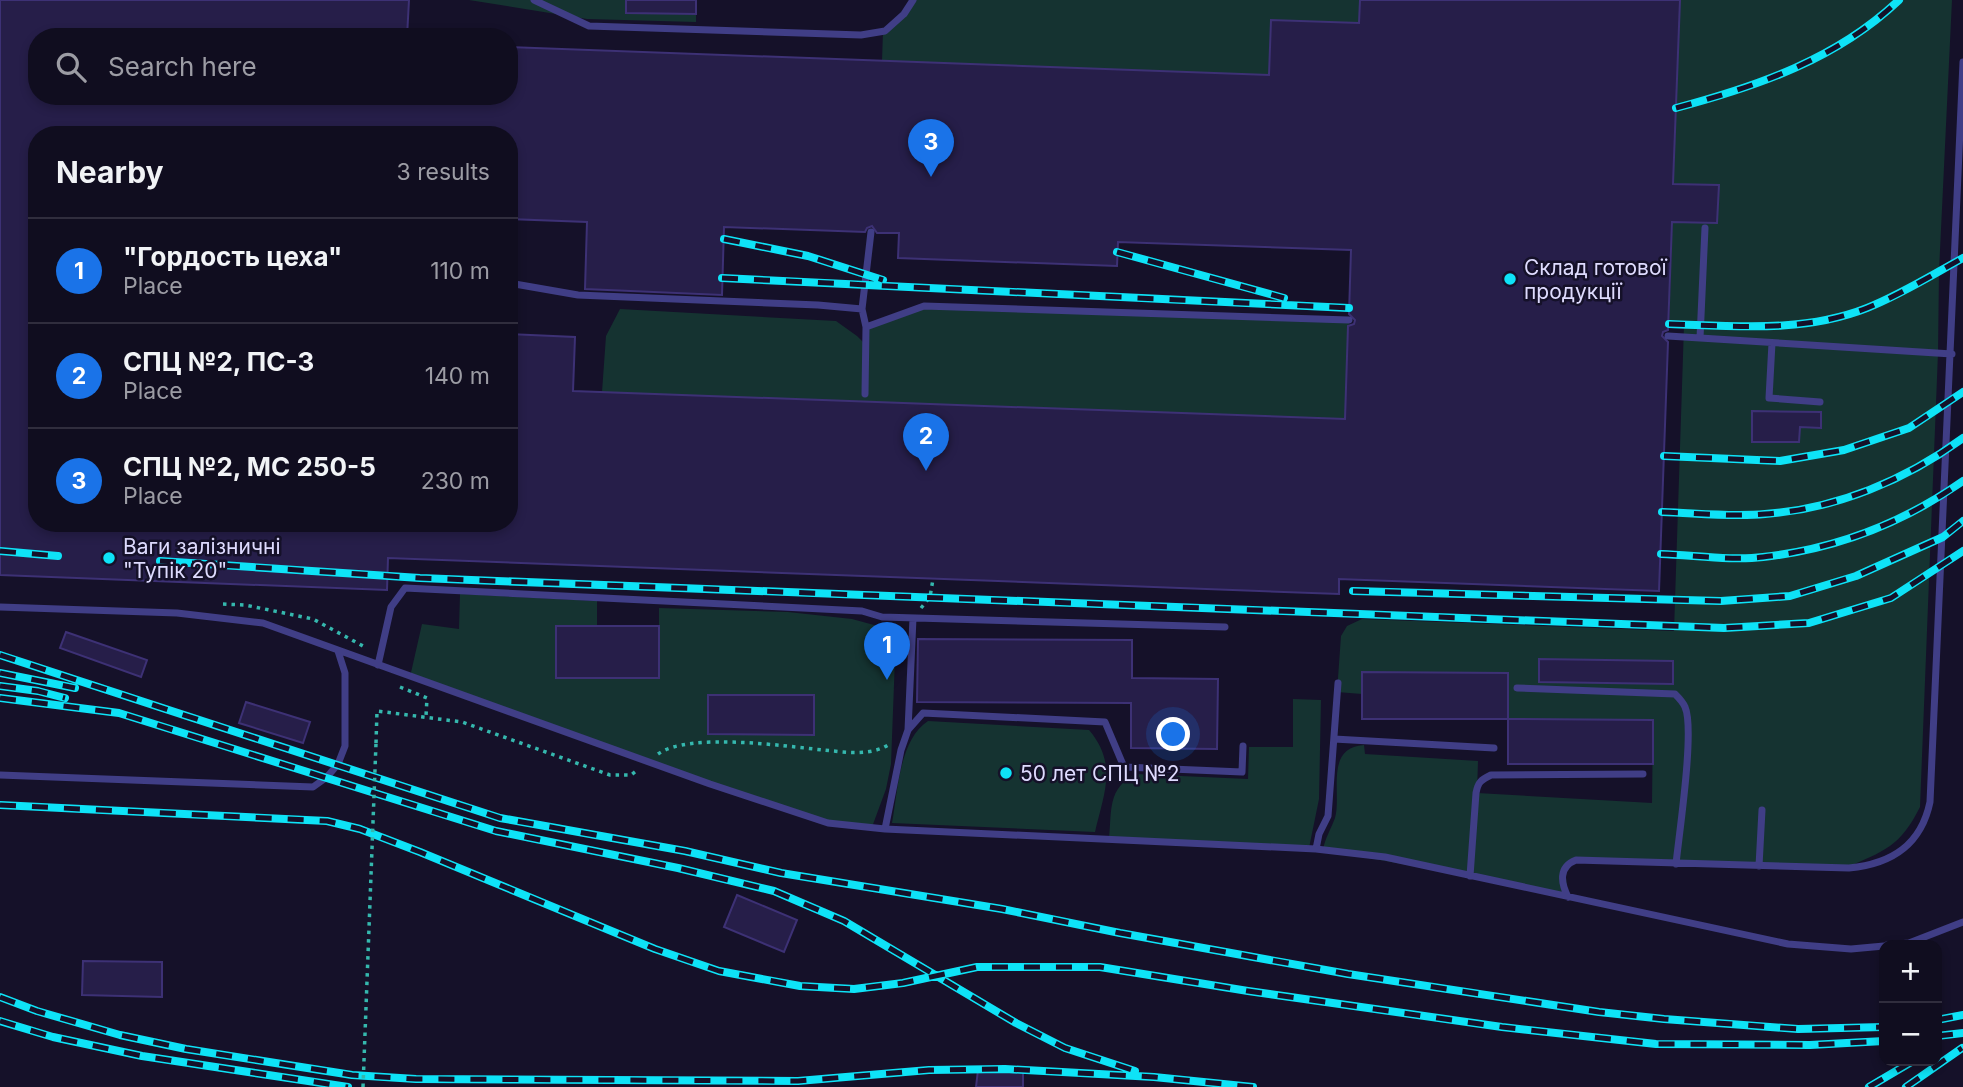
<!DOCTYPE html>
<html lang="en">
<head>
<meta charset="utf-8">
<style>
	body { margin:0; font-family:Inter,sans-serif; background:#191628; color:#f1f3f6 }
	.controls { position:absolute; right:21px; bottom:21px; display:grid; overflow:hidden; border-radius:14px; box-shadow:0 4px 10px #0003 }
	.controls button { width:63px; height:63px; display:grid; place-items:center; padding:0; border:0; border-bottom:2px solid #302d3d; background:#100d1f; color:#f1f3f6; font:35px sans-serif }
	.you { position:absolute; left:1174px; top:735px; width:24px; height:24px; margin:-18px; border:5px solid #fff; border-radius:50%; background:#1a73e8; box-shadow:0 0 0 10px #1a73e833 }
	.badge { display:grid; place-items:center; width:46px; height:46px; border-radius:50%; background:#1a73e8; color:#fff; font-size:23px; font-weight:700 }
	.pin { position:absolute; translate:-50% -58px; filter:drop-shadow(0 2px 4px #0008) }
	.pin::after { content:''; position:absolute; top:37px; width:24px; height:21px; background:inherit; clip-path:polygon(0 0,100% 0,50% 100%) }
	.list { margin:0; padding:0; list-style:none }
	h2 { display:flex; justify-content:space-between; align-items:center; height:91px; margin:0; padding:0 28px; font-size:30px }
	h2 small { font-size:23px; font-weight:400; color:#9c9ca4 }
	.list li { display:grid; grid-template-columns:46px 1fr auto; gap:21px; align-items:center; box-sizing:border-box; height:105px; padding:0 28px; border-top:2px solid #302d3d }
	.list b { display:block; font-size:26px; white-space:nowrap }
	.list p { margin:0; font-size:23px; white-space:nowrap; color:#9c9ca4 }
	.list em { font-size:23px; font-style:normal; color:#9c9ca4 }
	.icon { flex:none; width:38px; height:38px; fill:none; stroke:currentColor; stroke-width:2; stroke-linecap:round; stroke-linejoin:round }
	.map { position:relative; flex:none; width:1963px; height:1087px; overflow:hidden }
	.search { position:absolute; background:#100d1f; box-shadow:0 4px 10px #0003; left:28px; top:28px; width:490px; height:77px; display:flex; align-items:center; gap:18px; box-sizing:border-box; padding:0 24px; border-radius:28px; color:#9c9ca4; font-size:26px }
	.panel { position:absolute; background:#100d1f; box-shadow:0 4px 10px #0003; left:28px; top:126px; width:490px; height:406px; border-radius:28px }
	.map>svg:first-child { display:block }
	.green { fill:#153331 }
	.building { fill:#261e49; stroke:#3d3175; stroke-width:2; fill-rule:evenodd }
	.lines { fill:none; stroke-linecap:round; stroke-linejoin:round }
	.path { stroke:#35b8ae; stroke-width:3.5; stroke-dasharray:3.5 5; stroke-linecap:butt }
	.lane { stroke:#403e86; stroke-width:7 }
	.rail-casing { stroke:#0ee3f7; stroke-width:8 }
	.rail { stroke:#151129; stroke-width:5; stroke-dasharray:16; stroke-linecap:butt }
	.path-bridge { stroke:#35b8ae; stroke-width:3.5; stroke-dasharray:3.5 5; stroke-linecap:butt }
	.poi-dot { fill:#0ee3f7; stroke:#151129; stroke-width:2.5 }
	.labels { text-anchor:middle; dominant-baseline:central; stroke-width:5; stroke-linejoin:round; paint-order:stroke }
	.poi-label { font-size:21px; fill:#dedbfe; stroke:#151129; text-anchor:start }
</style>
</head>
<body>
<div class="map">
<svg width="1963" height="1087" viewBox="0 0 1963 1087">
	<rect width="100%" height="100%" fill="#151129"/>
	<path class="green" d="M469,0H626L627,13L696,14V22L587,19Z
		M913,0H1360L1359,23L1269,75L882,61L883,31Z
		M1680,0H1952L1939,271L1938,353L1920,807C1900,847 1884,851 1845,868L1576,860L1565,868L1568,897L1470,876L1323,850C1325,838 1331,829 1335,818C1342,793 1324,748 1364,745L1365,754L1478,761L1477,793L1652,803L1653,720L1508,719L1507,673L1363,672L1362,694L1337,692L1341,636L1347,626L1362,619L1674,631L1684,325L1669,324L1673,206L1698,207V223H1717L1718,186L1673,195Z
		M924,306L1349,320L1345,419L602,392L606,336L620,309L836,321L857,336L865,344L866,327Z
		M460,594L597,601V626H556V678H659V608L788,612L852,619L874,625L885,636L895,658L891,764L886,789L872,827L828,823L410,677L422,624L459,629Z
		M1293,699L1321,700L1319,799L1309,848L1109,839C1112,811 1107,788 1136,774L1248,779L1249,747H1293Z
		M928,721L1089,730C1118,764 1104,793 1095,832L892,823C898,791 899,740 928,721Z"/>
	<path class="building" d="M0,0H409L407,37H37V96H509V47L1269,75L1271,20L1359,23L1360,0H1680L1673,184L1719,185L1717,223L1672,222L1668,330L1663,332L1662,336L1668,342L1659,591L1339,579V594L388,558L387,590L0,575ZM37,135H509V219L587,222L585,289L722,295L724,227L865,232L867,228L872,226L877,233H899L898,258L1117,266L1118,242L1351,250L1349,314L1355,320L1354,324L1348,326L1345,419L573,391L575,337L509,334V523H37Z
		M626,0H696V14L626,13Z
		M1752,411L1821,412V428L1800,427L1799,442H1752Z
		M556,626H659V678H556Z
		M66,632L147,660L141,677L60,648Z
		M918,639L1132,640V678L1218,679L1217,749L1131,748V703L917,702Z
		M1539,659L1673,661V684L1539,682Z
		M1362,672L1508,673V719H1362Z
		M708,695H814V735L708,734Z
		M246,702L310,722L303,743L239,723Z
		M1508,719L1653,720V764H1508Z
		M737,895L797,920L784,952L724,927Z
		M83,961L162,962V997L82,995Z
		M978,1070L1023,1071V1087H976Z"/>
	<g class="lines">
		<path class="path" d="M223,604L245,605L313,619L363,646
			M921,608L930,597L933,579
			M400,687L427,698L426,716
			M376,743L377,711L462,722L610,775H631L636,771
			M658,754C689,732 784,746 823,750C845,752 872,757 891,743"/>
		<path class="lane" d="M534,0L589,26L861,35L885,31L904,14L913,0
			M509,283L578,295L818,305L862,309
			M866,327L862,309L871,232
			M1668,336L1952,354
			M1700,338L1705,228
			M1772,343L1769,398L1820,402
			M865,394L866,327L924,306L1349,320
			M0,607L177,613L263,623L710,784L828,823L885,829L901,750L908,730L923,713L1105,722L1124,767L1242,772L1243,746
			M378,665L391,607L405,588L862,611L882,617L1225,627
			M1517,688L1675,694C1678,697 1683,702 1685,707C1695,729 1679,834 1676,864
			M908,730L913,618
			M1334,739L1494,748
			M0,775L313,787L327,777L338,764L345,746V673L338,651
			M885,829L1316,849L1319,834L1328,816L1338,683
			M1316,849L1385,857L1788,944L1851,949L1884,946
			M1759,866L1762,810
			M1470,876L1476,793C1478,782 1481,780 1491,775L1643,774
			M1568,897C1561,883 1558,867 1576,860L1849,868C1892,864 1921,845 1930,802L1963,62
			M1887,945L1909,943L1963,922"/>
		<defs>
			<path id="rail" d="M1676,108C1758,86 1837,59 1899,0
				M724,239L808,256L883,280
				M1117,252L1284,298
				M722,278L1349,308
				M1669,324C1735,326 1804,333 1867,308C1900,295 1932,275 1963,258
				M1664,456L1780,461L1844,450L1909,428L1963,392
				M1662,512C1696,513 1731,517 1765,514C1836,509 1906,480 1963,438
				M0,551L58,556
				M1661,554C1693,555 1732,561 1763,557C1836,549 1903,523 1963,481
				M160,561L420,578L1724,628L1809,623L1891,598L1963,551
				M1353,591L1721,601L1790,596L1856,576L1943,537L1963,521
				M0,655L500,818L685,851L781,873L1002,909L1120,933L1348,974L1599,1012L1664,1019L1798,1029L1884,1027
				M0,673L75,688
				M0,686L38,691L65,698
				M0,698L119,713L496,831L678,868L774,891L844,921L1016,1023L1065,1048L1135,1071
				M0,805L327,821L360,829L420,852L655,949L719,971L800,986L854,989L903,983L977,967H1100L1248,991L1502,1027L1656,1044L1810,1045L1884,1041
				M0,997L37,1011L120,1035L186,1049L352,1075L416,1079L798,1081L929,1070L1005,1069L1154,1077L1253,1087
				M1937,1020L1963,1015
				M0,1021L53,1037L142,1056L348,1087
				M1937,1036L1963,1033
				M1869,1087L1913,1061
				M1906,1087L1962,1048"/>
		</defs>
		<use href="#rail" class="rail-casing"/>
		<use href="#rail" class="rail"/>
		<path class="path-bridge" d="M363,1087L376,743"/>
	</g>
	<g class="poi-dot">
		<circle cx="1510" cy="279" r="7"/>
		<circle cx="109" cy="558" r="7"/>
		<circle cx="1006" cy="773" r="7"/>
	</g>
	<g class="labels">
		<g class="poi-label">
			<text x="1524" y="267">Склад готової<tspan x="1524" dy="24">продукції</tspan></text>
			<text x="123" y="546">Ваги залізничні<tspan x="123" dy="24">"Тупік 20"</tspan></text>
			<text x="1020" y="773">50 лет СПЦ №2</text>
		</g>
	</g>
</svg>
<div class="controls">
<button>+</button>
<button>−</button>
</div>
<div class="you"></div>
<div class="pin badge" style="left:887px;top:680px">1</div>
<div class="pin badge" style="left:926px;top:471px">2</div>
<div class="pin badge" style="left:931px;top:177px">3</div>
<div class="search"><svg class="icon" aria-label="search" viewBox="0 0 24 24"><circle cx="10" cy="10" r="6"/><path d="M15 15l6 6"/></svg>Search here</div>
<section class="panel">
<h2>Nearby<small>3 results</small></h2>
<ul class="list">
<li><span class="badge">1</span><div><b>&quot;Гордость цеха&quot;</b><p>Place</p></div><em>110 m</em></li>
<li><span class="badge">2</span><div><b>СПЦ №2, ПС-3</b><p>Place</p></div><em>140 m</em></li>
<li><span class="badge">3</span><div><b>СПЦ №2, МС 250-5</b><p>Place</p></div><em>230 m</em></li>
</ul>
</section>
</div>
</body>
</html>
